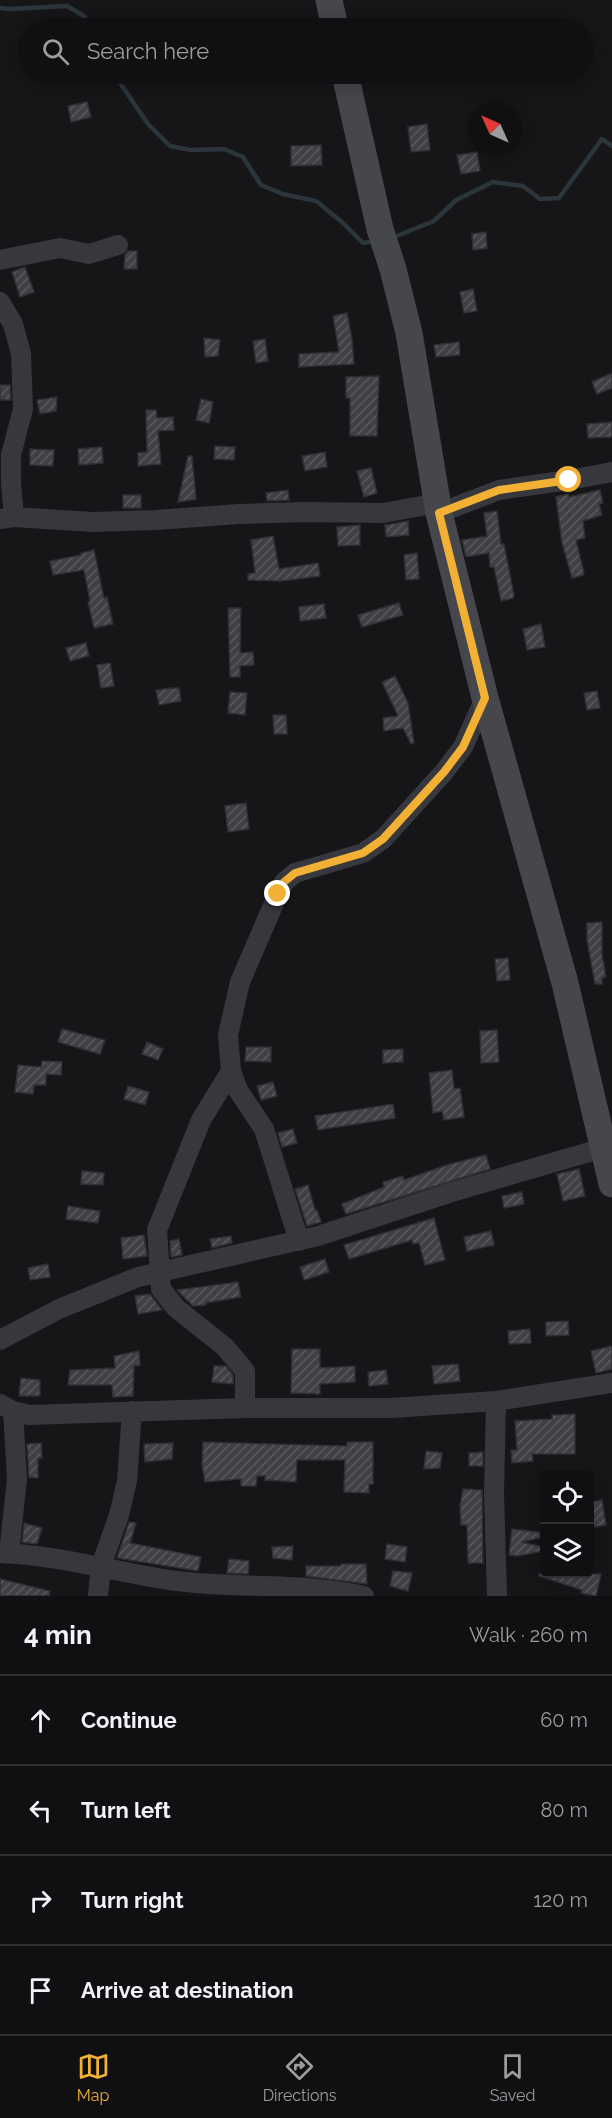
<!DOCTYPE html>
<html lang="en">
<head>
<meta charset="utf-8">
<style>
	body { margin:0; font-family:Raleway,sans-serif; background:#19191b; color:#f1f3f6 }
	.controls { position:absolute; right:18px; bottom:18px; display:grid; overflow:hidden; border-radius:9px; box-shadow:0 3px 15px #0003 }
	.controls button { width:54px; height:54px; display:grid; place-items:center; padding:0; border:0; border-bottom:2px solid #303032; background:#101012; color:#f1f3f6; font:30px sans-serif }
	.compass { position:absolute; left:468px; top:102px; width:54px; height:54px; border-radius:50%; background:#101012; box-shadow:0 3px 15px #0003; rotate:315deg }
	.stop { position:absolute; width:18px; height:18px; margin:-14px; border:4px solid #f2b134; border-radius:50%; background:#fff }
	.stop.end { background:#f2b134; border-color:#fff; box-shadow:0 2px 6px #0008 }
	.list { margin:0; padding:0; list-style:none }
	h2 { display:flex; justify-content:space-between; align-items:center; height:78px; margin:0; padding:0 24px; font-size:26px }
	h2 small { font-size:20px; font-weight:400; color:#9c9d9f }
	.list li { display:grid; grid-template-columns:39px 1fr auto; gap:18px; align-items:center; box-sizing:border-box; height:90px; padding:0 24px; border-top:2px solid #303032 }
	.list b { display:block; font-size:22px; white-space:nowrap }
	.list em { font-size:20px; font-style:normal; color:#9c9d9f }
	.icon { flex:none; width:33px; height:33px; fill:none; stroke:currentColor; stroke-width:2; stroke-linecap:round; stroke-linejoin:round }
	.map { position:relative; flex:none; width:612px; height:1596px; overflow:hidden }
	.search { position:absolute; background:#101012; box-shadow:0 3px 15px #0003; left:18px; right:18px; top:18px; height:66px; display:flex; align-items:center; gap:15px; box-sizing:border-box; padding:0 21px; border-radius:33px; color:#9c9d9f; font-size:22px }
	.sheet { height:438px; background:#101012 }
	nav { display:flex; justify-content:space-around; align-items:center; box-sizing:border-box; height:84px; border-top:2px solid #303032; background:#101012; font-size:16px; color:#9c9d9f }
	nav a { display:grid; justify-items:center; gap:3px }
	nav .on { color:#f2b134 }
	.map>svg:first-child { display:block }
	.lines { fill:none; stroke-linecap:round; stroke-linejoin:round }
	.stream { stroke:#2c353c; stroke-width:4.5 }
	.building { fill:url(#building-hatch); stroke:#303034; stroke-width:1.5 }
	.street { stroke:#37383d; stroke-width:20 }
	.secondary { stroke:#45474d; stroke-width:27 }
	.route { stroke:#f2b134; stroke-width:8 }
</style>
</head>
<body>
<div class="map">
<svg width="612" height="1596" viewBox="0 0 612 1596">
	<defs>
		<pattern id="building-hatch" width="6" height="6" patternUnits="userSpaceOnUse" patternTransform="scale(1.5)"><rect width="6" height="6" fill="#404145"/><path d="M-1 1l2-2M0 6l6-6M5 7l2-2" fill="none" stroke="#595a5e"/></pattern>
	</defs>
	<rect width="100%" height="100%" fill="#161618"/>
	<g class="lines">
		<path class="stream" d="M0,8L10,9L67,6L84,16L90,28
			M114,74L148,124L170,146L191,150L224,149L243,157L261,185L283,194L316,201L343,223L363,243L375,241
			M392,238L434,221L456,200L493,182L523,186L540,199L559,198L602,139L612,146"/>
	</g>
	<path class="building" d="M87,102L91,117L71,122L68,106Z
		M427,124L430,150L411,152L408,127Z
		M321,145L322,165L291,166V146Z
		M477,152L480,171L461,174L457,155Z
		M486,232L487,248L473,250L472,234Z
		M128,251H137V269H124L125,255Z
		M25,267L34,292L20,297L12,272Z
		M473,289L477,311L464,313L460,292Z
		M347,313L352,339L354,364L299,367V354L339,352L333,316Z
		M204,338L220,340L218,356L205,357Z
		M265,339L268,361L256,363L253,341Z
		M459,342L460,355L436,357L434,345Z
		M612,373V388L597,394L592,382Z
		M379,376L377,436H350V398H346V377Z
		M0,385H10L11,400H0Z
		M57,397L56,411L40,414L37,400Z
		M201,399L213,402L209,423L196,420Z
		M146,410H156L157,418L173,417L174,430L158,431L161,464L138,466V453L147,452Z
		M612,422V437L588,438L587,424Z
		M215,446L235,447L234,460L214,459Z
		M102,447L103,463L79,465L78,449Z
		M30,449L54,450L53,466L30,465Z
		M325,452L327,467L305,471L302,456Z
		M188,456H192L196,499L178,502Z
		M371,468L377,493L364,497L357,471Z
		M288,490L289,500L267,501L266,493Z
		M600,490L603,503L599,504L602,515L583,521L585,538L576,540L584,573L583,575L572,578L562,543L556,497L568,494L569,497Z
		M123,495H141V508H123Z
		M497,511L501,544H504L514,595L513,598L501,601L494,567H490L489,553L466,557L462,540L487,536L484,513Z
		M408,521L409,535L386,537L385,525Z
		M360,525V545L338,546L337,527Z
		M273,536L279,569L318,563L320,576L281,581L248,580V574L255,573L251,540Z
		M94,550L104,598L107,597L113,624L94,628L88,602L90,601L84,570L53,575L50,561L81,555V553Z
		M417,553L419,579L406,580L404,555Z
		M399,603L403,615L362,627L358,615Z
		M324,604L326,618L300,621L299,607Z
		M228,608H241L240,653L253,652L254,665L240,666V677H230Z
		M541,624L545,647L527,650L523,629Z
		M86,643L89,656L70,661L66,648Z
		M110,663L114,686L101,688L97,665Z
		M395,676L408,703L414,743L411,744L403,728L384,731L383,718L398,716L382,682Z
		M172,688H179L181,701L159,705L156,690Z
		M597,691L600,708L587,710L584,693Z
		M230,692L247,693L245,715L228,713Z
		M273,715H286L287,734H274Z
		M246,803L249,829L228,832L225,806Z
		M602,922V954L606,977L602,978V984H595L587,940V923Z
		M508,958L510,980L497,981L495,959Z
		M62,1029L105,1040L100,1054L58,1042Z
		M497,1030L499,1062L481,1063L480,1031Z
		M147,1042L163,1049L158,1060L142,1054Z
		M246,1047H271V1062L245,1061Z
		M403,1049V1062L383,1063V1050Z
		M42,1061L62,1062L61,1075L46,1074V1085H34L33,1094L15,1092L18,1065L41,1067Z
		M452,1070L454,1089L460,1088L464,1117L444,1120L442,1111L433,1113L429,1073Z
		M273,1082L277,1096L261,1100L257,1086Z
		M128,1086L149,1092L145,1105L124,1099Z
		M393,1104L395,1118L318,1130L315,1116Z
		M293,1129L297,1143L282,1147L278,1133Z
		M486,1155L490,1169L346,1214L342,1204L384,1187L383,1182L403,1176L404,1180L450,1164Z
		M579,1169L585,1196L563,1201L557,1174Z
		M82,1171L104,1173L103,1185L81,1184Z
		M308,1185L315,1210H317L321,1222L307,1226L295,1189Z
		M522,1192L524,1204L504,1208L502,1196Z
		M68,1206L100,1211L98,1223L66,1219Z
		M434,1218L445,1260L425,1265L419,1243L413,1244L412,1240L349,1259L344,1245Z
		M491,1231L494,1245L467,1251L464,1237Z
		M144,1235L147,1256L123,1259L121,1238Z
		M231,1236L232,1243L212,1248L210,1239Z
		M179,1239L182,1255L171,1257L170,1241Z
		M325,1259L329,1272L304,1280L300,1267Z
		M48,1264L50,1277L30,1280L28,1268Z
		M238,1282L241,1297L206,1303V1305L193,1306L177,1290Z
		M150,1294L162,1310L138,1314L135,1296Z
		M568,1321L569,1335L546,1336V1322Z
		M530,1329L531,1343L509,1344L508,1331Z
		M612,1346V1369L596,1373L591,1351Z
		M292,1349H320V1368L355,1366V1382L320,1384V1394L291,1393Z
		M139,1351L140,1365L134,1366L133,1396L113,1397L112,1385H68L70,1370L115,1368L114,1356Z
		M458,1364L460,1381L434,1384L432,1366Z
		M214,1366H226L233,1375V1384L212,1382Z
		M386,1370L388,1384L369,1386L368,1372Z
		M21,1378L40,1380V1396H19Z
		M575,1414V1454H532L533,1461L512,1463L511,1450H517L515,1421L552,1419V1415Z
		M203,1442L347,1446V1442H373V1484H369V1493L344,1492L345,1460H297L296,1482L265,1480V1476H257L256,1486H241V1479L205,1482L202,1465Z
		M41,1443L42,1458H38V1478L29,1477L27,1444Z
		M173,1443L172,1459L145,1462L144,1444Z
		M426,1451L442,1453L440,1468L424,1469Z
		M483,1452V1466H469V1453Z
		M463,1489L482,1490L483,1563H468L467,1525H461L460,1506Z
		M602,1500L606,1525L590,1528V1502Z
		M129,1522L136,1523L130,1543L201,1557L198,1571L117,1558Z
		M24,1523L42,1528L37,1544L22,1542Z
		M512,1529L544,1533V1537L521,1542L544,1547V1551L518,1556L509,1555Z
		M387,1544L407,1547L405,1562L385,1559Z
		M293,1546L292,1560L273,1558L272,1547Z
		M229,1559L249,1561L248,1574L227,1573Z
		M341,1564H366L367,1584L306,1576V1566H341Z
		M393,1571L412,1573L408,1591L390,1586Z
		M539,1574H601L596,1596L581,1593L582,1590L539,1576Z
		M0,1579L50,1591L49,1596H0Z"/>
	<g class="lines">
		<path class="street" d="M0,260L60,248L89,254L118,245
			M0,302L13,324L21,354L23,409L11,455V483L14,517
			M439,513L499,490L569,480L612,472
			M0,519L14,517L92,522L156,520L239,514L305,512L383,513L438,503
			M231,1071L201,1120L157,1230L161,1289L176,1308L225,1347L245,1371V1408
			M299,1241L264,1129L238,1090L231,1071L228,1035L240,982L278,894L284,882L295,873L363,853L383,839L444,772L463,747L485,698
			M0,1340L59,1309L138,1277L318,1236L452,1192L603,1148
			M496,1401L494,1494L497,1596
			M0,1404L13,1411L29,1415L245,1408H392L496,1401L612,1383
			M0,1553C60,1555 118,1573 177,1581C239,1589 302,1582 364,1596
			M9,1553L17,1479L13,1411
			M98,1596L101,1566L119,1515L127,1481L132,1411"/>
		<path class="secondary" d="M329,0L335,28
			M345,74L380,229L393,269L409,333L439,513L485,698L565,983L612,1184"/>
	</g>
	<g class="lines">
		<path class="route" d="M278,894L284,882L295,873L363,853L383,839L444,772L463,747L485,698L439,513L499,490L569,480"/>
	</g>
</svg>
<div class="controls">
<button><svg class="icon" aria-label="locate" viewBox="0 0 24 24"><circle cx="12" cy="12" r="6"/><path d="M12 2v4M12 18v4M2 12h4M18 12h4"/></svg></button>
<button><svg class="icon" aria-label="layers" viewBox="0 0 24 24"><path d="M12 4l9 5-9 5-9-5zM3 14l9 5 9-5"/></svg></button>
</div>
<svg class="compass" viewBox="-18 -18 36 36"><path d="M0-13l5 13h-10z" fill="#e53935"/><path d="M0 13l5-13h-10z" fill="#9c9d9f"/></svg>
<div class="stop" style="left:569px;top:480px"></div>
<div class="stop end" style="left:278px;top:894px"></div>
<div class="search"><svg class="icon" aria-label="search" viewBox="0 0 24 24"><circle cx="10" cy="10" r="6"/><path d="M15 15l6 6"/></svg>Search here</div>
</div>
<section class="sheet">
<h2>4 min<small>Walk · 260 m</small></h2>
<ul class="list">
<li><svg class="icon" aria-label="ahead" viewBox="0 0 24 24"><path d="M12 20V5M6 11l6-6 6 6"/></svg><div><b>Continue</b></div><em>60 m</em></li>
<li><svg class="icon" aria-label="left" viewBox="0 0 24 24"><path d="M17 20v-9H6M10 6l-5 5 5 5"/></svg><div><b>Turn left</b></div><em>80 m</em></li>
<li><svg class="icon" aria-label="right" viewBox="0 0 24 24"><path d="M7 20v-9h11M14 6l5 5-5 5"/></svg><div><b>Turn right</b></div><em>120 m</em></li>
<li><svg class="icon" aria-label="arrive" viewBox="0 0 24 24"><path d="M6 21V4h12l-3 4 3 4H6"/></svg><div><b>Arrive at destination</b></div></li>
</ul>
</section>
<nav>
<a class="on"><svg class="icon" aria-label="map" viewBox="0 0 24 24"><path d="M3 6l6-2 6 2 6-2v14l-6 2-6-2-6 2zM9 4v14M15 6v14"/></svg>Map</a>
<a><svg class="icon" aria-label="directions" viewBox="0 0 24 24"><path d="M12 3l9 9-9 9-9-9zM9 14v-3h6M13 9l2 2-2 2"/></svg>Directions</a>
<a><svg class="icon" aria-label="saved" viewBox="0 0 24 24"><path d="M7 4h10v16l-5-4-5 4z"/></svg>Saved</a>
</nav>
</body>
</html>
